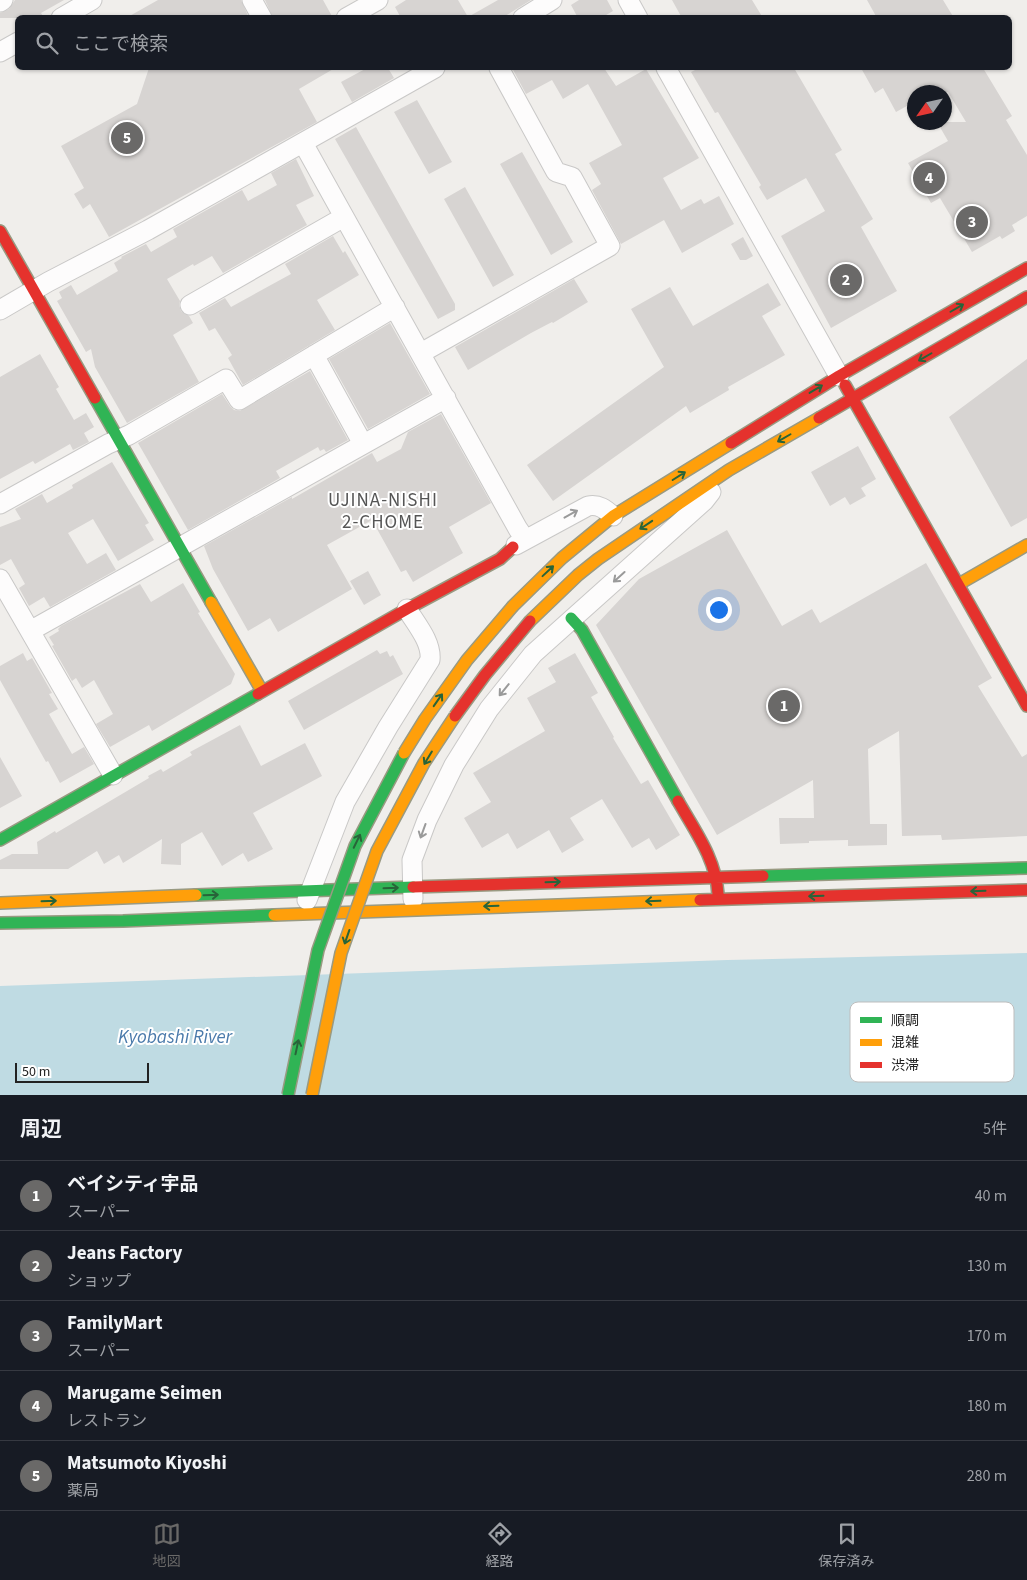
<!DOCTYPE html>
<html lang="ja">
<head>
<meta charset="utf-8">
<style>
	body { margin:0; font-family:"Source Sans 3","Noto Sans JP",sans-serif; background:#242831; color:#f1f3f6 }
	.compass { position:absolute; left:907px; top:85px; width:45px; height:45px; border-radius:50%; background:#171b24; box-shadow:0 1px 4px #0004; rotate:236deg }
	.scale { position:absolute; left:15px; bottom:12px; width:134px; box-sizing:border-box; padding-left:5px; border:2px solid #222; border-top:0; font-size:14px; line-height:18px; white-space:nowrap; color:#222; -webkit-text-stroke:4px #fff; paint-order:stroke }
	.you { position:absolute; left:718px; top:609px; width:18px; height:18px; margin:-12px; border:4px solid #fff; border-radius:50%; background:#1a73e8; box-shadow:0 0 0 8px #1a73e833 }
	.badge { display:grid; place-items:center; width:32px; height:32px; border-radius:50%; background:#6a6968; color:#fff; font-size:16px; font-weight:700 }
	.pin { position:absolute; translate:-50% -50%; border:2px solid #fff; box-shadow:0 1px 5px #0006 }
	.list { margin:0; padding:0; list-style:none }
	h2 { display:flex; justify-content:space-between; align-items:center; height:65px; margin:0; padding:0 20px; font-size:21px }
	h2 small { font-size:16px; font-weight:400; color:#9ea1a6 }
	.list li { display:grid; grid-template-columns:32px 1fr auto; gap:15px; align-items:center; box-sizing:border-box; height:70px; padding:0 20px; border-top:1px solid #363941 }
	.list b { display:block; font-size:19px; white-space:nowrap }
	.list p { margin:0; font-size:16px; white-space:nowrap; color:#9ea1a6 }
	.list em { font-size:16px; font-style:normal; color:#9ea1a6 }
	.icon { flex:none; width:28px; height:28px; fill:none; stroke:currentColor; stroke-width:2; stroke-linecap:round; stroke-linejoin:round }
	.map { position:relative; flex:none; width:1027px; height:1095px; overflow:hidden }
	.search { position:absolute; background:#171b24; box-shadow:0 1px 4px #0004; left:15px; right:15px; top:15px; height:55px; display:flex; align-items:center; gap:12px; box-sizing:border-box; padding:0 18px; border-radius:8px; color:#9ea1a6; font-size:19px }
	.sheet { height:415px; background:#171b24 }
	nav { display:flex; justify-content:space-around; align-items:center; box-sizing:border-box; height:70px; border-top:1px solid #363941; background:#171b24; font-size:14px; color:#9ea1a6 }
	nav a { display:grid; justify-items:center; gap:2px }
	nav .on { color:#6a6968 }
	.map>svg:first-child { display:block }
	.water { fill:#bfdbe3 }
	.building { fill:#d7d4d2 }
	.lines { fill:none; stroke-linecap:round; stroke-linejoin:round }
	.street-casing { stroke:#c9c8c7; stroke-width:21 }
	.fast-casing { stroke:#999a82; stroke-width:14 }
	.slow-casing { stroke:#999a82; stroke-width:14 }
	.jam-casing { stroke:#999a82; stroke-width:14 }
	.street { stroke:#fdfcfc; stroke-width:19 }
	.fast { stroke:#30b455; stroke-width:11 }
	.slow { stroke:#ff9f0a; stroke-width:11 }
	.jam { stroke:#e5322d; stroke-width:11 }
	.fast-bridge-casing { stroke:#999a82; stroke-width:14; stroke-linecap:butt }
	.slow-bridge-casing { stroke:#999a82; stroke-width:14; stroke-linecap:butt }
	.jam-bridge-casing { stroke:#999a82; stroke-width:14; stroke-linecap:butt }
	.fast-bridge { stroke:#30b455; stroke-width:11 }
	.slow-bridge { stroke:#ff9f0a; stroke-width:11 }
	.jam-bridge { stroke:#e5322d; stroke-width:11 }
	.oneway { stroke:#286439 }
	.oneway2 { stroke:#9a9a9a }
	.labels { text-anchor:middle; dominant-baseline:central; stroke-width:4; stroke-linejoin:round; paint-order:stroke }
	.neighbourhood-label { font-size:19px; letter-spacing:1px; fill:#555; stroke:#fff }
	.water-label { font-size:19px; font-style:italic; fill:#4a7aab; stroke:#fff }
	.key { fill:#fff; stroke:#bdbdbd; stroke-width:1 }
	.key-label { font-size:14px; fill:#222 }
</style>
</head>
<body>
<div class="map">
<svg width="1027" height="1095" viewBox="0 0 1027 1095">
	<rect width="100%" height="100%" fill="#f0eeeb"/>
	<path class="water" d="M1027,953V1095H0V986L727,960Z"/>
	<path class="building" d="M15,0H64L41,13L44,18H0V13L9,9Z
		M158,0H241L249,18H126Z
		M265,0H323L333,18H273Z
		M406,0H458L468,17L498,0H531L502,18H401L395,7Z
		M579,0H607L613,11L601,18H578L571,5Z
		M672,0H752L763,18H682Z
		M867,0H943L954,18H877Z
		M149,68H335L299,89L317,122L109,237L90,204L83,209L74,194L84,188L61,146L137,104Z
		M367,68H388L394,78L352,102L341,82Z
		M512,68H604L616,86L646,69L699,158L663,178L681,210L701,199L704,204L719,196L734,224L682,253L664,220L621,244L592,190L601,184L589,163L622,145L588,84L563,99L552,80L526,94Z
		M699,68H794L842,150L835,154L873,219L861,227L897,291L831,328L781,236L825,211L806,178L767,200L759,187L761,185L718,112L715,113L691,72Z
		M861,68H983L1012,116L1006,120L1027,155V216L1012,225L1015,231L1002,239L1000,236L972,252L940,198L931,203L908,163L948,141L937,122H966L948,92H914V102L896,112L883,88L875,93Z
		M417,100L452,162L429,174L394,112Z
		M356,127L455,304V310L438,319L335,139Z
		M522,152L573,242L551,255L500,164Z
		M296,159L314,196L296,205L307,225L223,273L212,256L194,266L193,264L167,279L180,301L179,305L181,311L189,316L193,323L173,335L199,382L127,423L95,367L91,349L86,352L57,301L62,298L59,292L71,285L77,295L118,271L114,263L122,258L121,257L146,244L151,252L177,237L173,229L242,190L248,201L277,185L271,173Z
		M465,187L514,275L493,287L444,199Z
		M333,236L343,253L345,251L359,275L317,300L335,330L243,385L228,358L232,355L215,328L209,331L199,313L225,298L231,307L291,274L285,264Z
		M743,237L753,256L746,260H740L731,244Z
		M574,279L588,302L553,323L552,322L531,333L468,370L455,347Z
		M768,283L781,305L762,316L785,355L728,387L729,390L690,413L686,406L553,501L527,465L664,367L631,309L670,287L693,326Z
		M390,323L430,394L368,429L329,359Z
		M40,354L59,387L56,389L74,420L86,413L94,427L84,433L89,442L73,450L70,444L35,464L33,461L0,479V377Z
		M1027,359V518L1011,527L949,417Z
		M310,371L348,440L326,452L324,449L320,451L318,447L276,471L280,478L188,530L138,443L222,394L230,406L234,410L240,411Z
		M441,414L491,503L449,527L463,553L413,582L406,570L401,572L372,520L327,545L352,589L278,632L270,618L248,631L213,569L204,546L292,497V499L372,453L377,462L401,449L408,432Z
		M858,446L876,479L861,488L866,496L850,505L845,497L830,506L811,472Z
		M112,462L149,523L145,525L154,540L118,561L93,519L68,533L87,564L106,553L116,570L50,607L44,597L29,606L19,588L25,584L11,559L0,565V527L21,519L15,509L42,494L47,503L73,488L72,485Z
		M727,530L782,626L812,609L820,623L926,563L992,678L978,686L1022,757L1027,754V836L942,840L941,835L902,836L899,731L868,749L870,824H887V845L848,846V840L809,841V843L780,844L779,818H814L813,780L717,835L596,625L639,579Z
		M368,571L381,595L364,605L350,581Z
		M183,583L200,612L198,613L235,674L231,684L152,731L149,725L110,747L96,724L113,714L94,680L82,688L76,678L72,681L52,646L54,645L49,637L59,631L58,629L61,626L140,584L151,602Z
		M377,650L380,654L387,651L390,657L393,655L403,674L304,730L288,701Z
		M23,653L27,661L32,658L52,693L49,694L58,709L49,714L72,754L84,747L94,764L60,783L48,761L46,762L0,680V666Z
		M575,653L598,693L591,697L614,737L613,738L641,784L648,780L680,835L656,850L649,838L632,848L602,799L570,818L584,840L562,853L549,830L517,849L508,833L482,848L464,818L491,802L473,773L545,731L527,698L556,682L548,668Z
		M240,725L261,766L305,743L322,776L253,813L273,849L248,862L243,853L222,866L202,832L181,844V865L161,864L162,839L123,863L119,855L104,864L97,851L68,869H0V860L12,854H38L37,842L55,831L56,833L149,778L148,776L161,769L163,772L192,755L190,752Z
		M0,757L22,796L0,808Z"/>
	<g class="lines">
		<defs>
			<path id="street" d="M252,0L262,18
				M628,0L638,18
				M0,2L3,0
				M61,18L92,0
				M346,18L378,0
				M523,18L552,0
				M0,52L18,42
				M666,68L839,376
				M303,143L518,529L525,539
				M190,305L344,217
				M0,310L48,282L148,230L435,68
				M421,353L610,246L572,177L556,172L499,68
				M314,355L363,444
				M0,504L108,444L129,435L226,379L239,400L395,307
				M516,545L588,506C599,504 605,509 613,516
				M0,579L113,775
				M30,631L446,398
				M413,899L412,860L427,820L454,765L489,709L533,654L704,501L711,492
				M307,900L345,802L388,727L430,660C432,642 416,624 407,609"/>
			<path id="fast" d="M95,398L211,602
				M571,618L582,630L678,801
				M0,840L258,694
				M763,876L1027,868
				M196,895L413,887
				M0,923L123,921L274,915"/>
			<path id="slow" d="M959,584L1027,545
				M211,602L262,691
				M513,606L562,558L613,516L731,443
				M530,621L578,575L598,559L729,470L819,418
				M0,903L196,895
				M274,915L700,900"/>
			<path id="jam" d="M0,231L95,398
				M845,385L1027,706
				M819,418L1027,297
				M731,443L839,376L1027,268
				M258,694L407,609L500,559L513,547
				M678,801C695,831 716,859 718,894
				M413,887L763,876
				M700,900L1027,890"/>
		</defs>
		<use href="#street" class="street-casing"/>
		<use href="#fast" class="fast-casing"/>
		<use href="#slow" class="slow-casing"/>
		<use href="#jam" class="jam-casing"/>
		<use href="#street" class="street"/>
		<use href="#fast" class="fast"/>
		<use href="#slow" class="slow"/>
		<use href="#jam" class="jam"/>
		<defs>
			<path id="fast-bridge" d="M288,1095L318,950L355,846L404,753"/>
			<path id="slow-bridge" d="M404,753L425,719L467,660L513,606
				M312,1095L341,953L377,851L424,763L455,716"/>
			<path id="jam-bridge" d="M455,716L485,675L530,621"/>
		</defs>
		<use href="#fast-bridge" class="fast-bridge-casing"/>
		<use href="#slow-bridge" class="slow-bridge-casing"/>
		<use href="#jam-bridge" class="jam-bridge-casing"/>
		<use href="#fast-bridge" class="fast-bridge"/>
		<use href="#slow-bridge" class="slow-bridge"/>
		<use href="#jam-bridge" class="jam-bridge"/>
	</g>
	<defs><path id="oneway-shaft" d="M-6 0H5M1.5-3L5.5 0L1.5 3" fill="none" stroke-width="1.6" stroke-linecap="round" stroke-linejoin="round" transform="scale(1.25)"/></defs>
	<g class="oneway">
		<use href="#oneway-shaft" transform="translate(957 308) rotate(-30)"/>
		<use href="#oneway-shaft" transform="translate(925 357) rotate(150)"/>
		<use href="#oneway-shaft" transform="translate(816 389) rotate(-31)"/>
		<use href="#oneway-shaft" transform="translate(784 438) rotate(150)"/>
		<use href="#oneway-shaft" transform="translate(679 476) rotate(-32)"/>
		<use href="#oneway-shaft" transform="translate(646 525) rotate(146)"/>
		<use href="#oneway-shaft" transform="translate(548 571) rotate(-43)"/>
		<use href="#oneway-shaft" transform="translate(438 700) rotate(-55)"/>
		<use href="#oneway-shaft" transform="translate(428 758) rotate(121)"/>
		<use href="#oneway-shaft" transform="translate(357 841) rotate(-64)"/>
		<use href="#oneway-shaft" transform="translate(553 882) rotate(-2)"/>
		<use href="#oneway-shaft" transform="translate(391 888) rotate(-2)"/>
		<use href="#oneway-shaft" transform="translate(978 891) rotate(178)"/>
		<use href="#oneway-shaft" transform="translate(211 895) rotate(-2)"/>
		<use href="#oneway-shaft" transform="translate(816 896) rotate(178)"/>
		<use href="#oneway-shaft" transform="translate(49 901) rotate(-2)"/>
		<use href="#oneway-shaft" transform="translate(653 901) rotate(178)"/>
		<use href="#oneway-shaft" transform="translate(491 906) rotate(178)"/>
		<use href="#oneway-shaft" transform="translate(347 937) rotate(109)"/>
		<use href="#oneway-shaft" transform="translate(297 1047) rotate(-78)"/>
	</g>
	<g class="oneway2">
		<use href="#oneway-shaft" transform="translate(571 514) rotate(-29)"/>
		<use href="#oneway-shaft" transform="translate(619 577) rotate(138)"/>
		<use href="#oneway-shaft" transform="translate(504 690) rotate(129)"/>
		<use href="#oneway-shaft" transform="translate(423 831) rotate(110)"/>
	</g>
	<g class="labels">
		<g class="neighbourhood-label">
			<text x="383" y="500">UJINA-NISHI<tspan x="383" dy="22">2-CHOME</tspan></text>
		</g>
		<g class="water-label">
			<text x="175" y="1037">Kyobashi River</text>
		</g>
	</g>
	<rect x="850" y="1002" width="164" height="80" rx="8" class="key"/>
	<rect x="860" y="1017" width="22" height="6" fill="#30b455"/>
	<rect x="860" y="1039" width="22" height="7" fill="#ff9f0a"/>
	<rect x="860" y="1062" width="22" height="6" fill="#e5322d"/>
	<g class="key-label">
		<text x="891" y="1025">順調</text>
		<text x="891" y="1047">混雑</text>
		<text x="891" y="1070">渋滞</text>
	</g>
</svg>
<svg class="compass" viewBox="-18 -18 36 36"><path d="M0-13l5 13h-10z" fill="#e53935"/><path d="M0 13l5-13h-10z" fill="#9ea1a6"/></svg>
<div class="scale">50 m</div>
<div class="you"></div>
<div class="pin badge" style="left:784px;top:706px">1</div>
<div class="pin badge" style="left:846px;top:280px">2</div>
<div class="pin badge" style="left:972px;top:222px">3</div>
<div class="pin badge" style="left:929px;top:178px">4</div>
<div class="pin badge" style="left:127px;top:138px">5</div>
<div class="search"><svg class="icon" aria-label="search" viewBox="0 0 24 24"><circle cx="10" cy="10" r="6"/><path d="M15 15l6 6"/></svg>ここで検索</div>
</div>
<section class="sheet">
<h2>周辺<small>5件</small></h2>
<ul class="list">
<li><span class="badge">1</span><div><b>ベイシティ宇品</b><p>スーパー</p></div><em>40 m</em></li>
<li><span class="badge">2</span><div><b>Jeans Factory</b><p>ショップ</p></div><em>130 m</em></li>
<li><span class="badge">3</span><div><b>FamilyMart</b><p>スーパー</p></div><em>170 m</em></li>
<li><span class="badge">4</span><div><b>Marugame Seimen</b><p>レストラン</p></div><em>180 m</em></li>
<li><span class="badge">5</span><div><b>Matsumoto Kiyoshi</b><p>薬局</p></div><em>280 m</em></li>
</ul>
</section>
<nav>
<a class="on"><svg class="icon" aria-label="map" viewBox="0 0 24 24"><path d="M3 6l6-2 6 2 6-2v14l-6 2-6-2-6 2zM9 4v14M15 6v14"/></svg>地図</a>
<a><svg class="icon" aria-label="directions" viewBox="0 0 24 24"><path d="M12 3l9 9-9 9-9-9zM9 14v-3h6M13 9l2 2-2 2"/></svg>経路</a>
<a><svg class="icon" aria-label="saved" viewBox="0 0 24 24"><path d="M7 4h10v16l-5-4-5 4z"/></svg>保存済み</a>
</nav>
</body>
</html>
